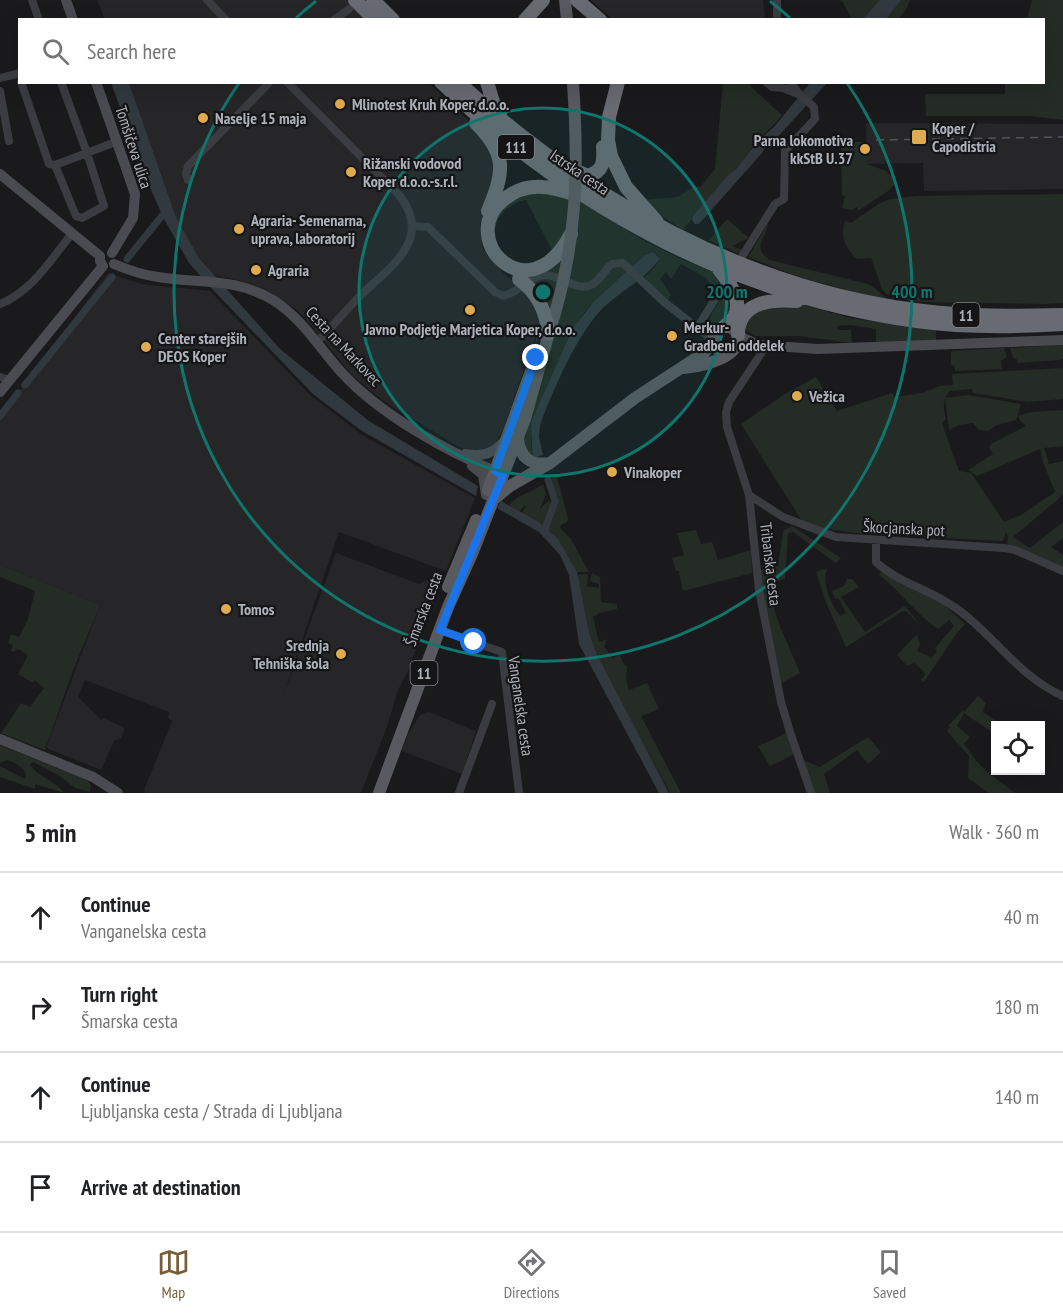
<!DOCTYPE html>
<html lang="en">
<head>
<meta charset="utf-8">
<style>
	body { margin:0; font-family:"PT Sans Narrow",sans-serif; background:#f6f6f6; color:#202124 }
	.controls { position:absolute; right:18px; bottom:18px; display:grid; overflow:hidden; border-radius:0px; box-shadow:0 6px 24px #0002 }
	.controls button { width:54px; height:54px; display:grid; place-items:center; padding:0; border:0; border-bottom:2px solid #e0e0e0; background:#fff; color:#202124; font:30px sans-serif }
	.stop { position:absolute; width:18px; height:18px; margin:-14px; border:4px solid #1a73e8; border-radius:50%; background:#fff }
	.stop.end { background:#1a73e8; border-color:#fff; box-shadow:0 2px 6px #0008 }
	.list { margin:0; padding:0; list-style:none }
	h2 { display:flex; justify-content:space-between; align-items:center; height:78px; margin:0; padding:0 24px; font-size:26px }
	h2 small { font-size:20px; font-weight:400; color:#757577 }
	.list li { display:grid; grid-template-columns:39px 1fr auto; gap:18px; align-items:center; box-sizing:border-box; height:90px; padding:0 24px; border-top:2px solid #e0e0e0 }
	.list b { display:block; font-size:22px; white-space:nowrap }
	.list p { margin:0; font-size:20px; white-space:nowrap; color:#757577 }
	.list em { font-size:20px; font-style:normal; color:#757577 }
	.icon { flex:none; width:33px; height:33px; fill:none; stroke:currentColor; stroke-width:2; stroke-linecap:round; stroke-linejoin:round }
	.map { position:relative; flex:none; width:1063px; height:793px; overflow:hidden }
	.search { position:absolute; background:#fff; box-shadow:0 6px 24px #0002; left:18px; right:18px; top:18px; height:66px; display:flex; align-items:center; gap:15px; box-sizing:border-box; padding:0 21px; border-radius:0px; color:#757577; font-size:22px }
	.sheet { height:438px; background:#fff }
	nav { display:flex; justify-content:space-around; align-items:center; box-sizing:border-box; height:84px; border-top:2px solid #e0e0e0; background:#fff; font-size:16px; color:#757577 }
	nav a { display:grid; justify-items:center; gap:3px }
	nav .on { color:#765f37 }
	.map>svg:first-child { display:block }
	.built { fill:#262629 }
	.green { fill:#242c25; fill-rule:evenodd }
	.water { fill:#31393f }
	.lines { fill:none; stroke-linecap:round; stroke-linejoin:round }
	.canal { stroke:#31393f; stroke-width:7 }
	.street { stroke:#3b3c41; stroke-width:8 }
	.secondary { stroke:#4a4b50; stroke-width:10 }
	.primary { stroke:#585a5f; stroke-width:12 }
	.highway { stroke:#686b71; stroke-width:14 }
	.rail { stroke:#535459; stroke-width:1.5; stroke-dasharray:8 6; stroke-linecap:butt }
	.primary-bridge { stroke:#585a5f; stroke-width:12 }
	.highway-bridge { stroke:#686b71; stroke-width:14 }
	.route { stroke:#1a73e8; stroke-width:8 }
	.ring { fill:none; stroke:#0f766e; stroke-width:3 }
	.poi-dot { fill:#dfab4f; stroke:#151517; stroke-width:2 }
	.labels { text-anchor:middle; dominant-baseline:central; stroke-width:4.5; stroke-linejoin:round; paint-order:stroke }
	.shield { fill:#151517; stroke:#808389; stroke-width:1.5 }
	.shield-label { font-size:15px; font-weight:bold; fill:#aeb2ba }
	.poi-label { font-size:16px; font-weight:bold; fill:#aeb2ba; stroke:#151517; text-anchor:start }
	.street-label { font-size:16px; fill:#aeb2ba; stroke:#151517 }
	.centre { fill:#0f766e; stroke:#151517; stroke-width:3 }
	.ring-label { font-size:18px; text-anchor:middle; font-weight:bold; fill:#0f766e; stroke:#151517; stroke-width:4.5; stroke-linejoin:round; paint-order:stroke }
</style>
</head>
<body>
<div class="map">
<svg width="1063" height="793" viewBox="0 0 1063 793">
	<rect width="100%" height="100%" fill="#1a1a1c"/>
	<path class="built" d="M97,0H349L369,19H105Z
		M591,0H763L765,19H612Z
		M129,83H429L475,127L488,140L497,172L480,224L482,245L488,257L501,271L535,299L541,321L503,430L495,444L485,452L468,451L456,445L391,406L369,390L349,372L313,327L297,310L266,290L250,283L214,275L199,258L176,217Z
		M866,123L1063,124V189L924,191L923,163L867,164Z
		M108,273L141,284L210,291L311,396L362,435L475,498L446,571L339,532L282,699L336,553L419,584L429,579L440,584L407,673L398,690L388,724L361,793H146L144,790L172,721L168,718L169,712L85,680L78,697L101,720L104,718L125,728L121,738L114,741L101,770L46,748L100,605L0,565V417Z
		M429,712L476,731L462,774L402,751L408,734L420,715Z"/>
	<path class="green" d="M839,0H910L907,8L898,20L852,19L842,1Z
		M1032,0H1063V120L1030,116H926L925,94H1005V83L1044,82V20L1027,19Z
		M723,83H750L752,88L782,115C774,126 767,130 759,140C748,152 741,166 728,175L683,230L653,210L641,200L678,197L695,186L700,187L715,169Z
		M841,142H863V155L867,156V164L886,171L897,182L888,191L858,211L857,207L852,210L842,208L845,196L842,195Z
		M545,190L580,202L645,241L681,259L713,272L720,280L715,292L706,278L681,264L671,279L666,272L660,279L671,295L667,301L644,277L654,268L660,259L653,252L645,255L594,301L583,314L531,430V445L534,454L529,457L522,440L549,344L538,340L529,365L541,321L539,307L497,252L492,219L509,198ZM526,200L554,254L532,267C525,265 516,264 509,260C482,243 496,205 526,200Z
		M1063,194V303L1044,304L922,302L893,298L885,293L882,289L871,258L857,259C845,247 840,238 845,221L851,223L880,203L890,199L916,196Z
		M727,219L749,238L732,246L743,250L741,255L709,240Z
		M768,224C766,238 751,248 770,260L864,283L872,286L891,302L796,276L748,257Z
		M728,288L732,309L721,323L707,326L713,311Z
		M798,303L850,318L936,330V342L876,345V329L851,325L837,326L838,330H851L852,343L800,336H755L744,329C750,303 776,306 798,303Z
		M1063,345V359L1060,360L1018,363L1016,358H1013L1010,348Z
		M1004,348L1007,357L1001,361L1002,369L955,371V366L951,365V352L953,351Z
		M1063,368V399L1028,402L973,393L972,389L950,391C942,400 943,408 946,419L942,423L959,471L971,473L1004,522L1021,515L1055,492L1043,462L1040,449L977,476L968,470L993,454L989,447L991,444L1026,426L1020,420L1018,416L1031,412L1063,410V446L1044,448L1049,464L1063,461V495L1013,537L1030,548L1063,522V538L1051,547L1063,555V568L1007,544L1008,536L1006,532L1003,541L864,534L821,528L802,521L741,424L785,394L816,377L837,411L892,393L895,397L922,393L940,386L953,385L952,374Z
		M968,395L1021,404L1016,420L997,425L988,431L979,430L973,423L959,425L949,430L945,398Z
		M555,476H557L568,519L567,522L561,525L560,528L571,539L589,572H577C560,543 553,530 522,513L526,506H524L519,512L509,505C518,494 532,493 543,484L546,494L540,509L549,500L551,506L555,507L556,500L549,479Z
		M792,526L841,558L836,563L793,532L788,534L785,579L766,584L779,624L800,673L781,683L765,611L759,570L778,566L783,531Z
		M696,530L701,544L712,542L718,560L751,550L752,573L683,591L679,571H676L672,558L684,555L677,533Z
		M0,565L100,605L72,673L45,750L1,733L21,703L30,707L44,688L35,680L33,683L18,674L28,655L18,649L14,652L11,651L13,645L8,643L11,634L19,637L28,619L35,591L0,577Z
		M827,568C822,583 830,605 841,616L846,613L839,599L834,598L832,591L844,586L847,579H852L859,587L841,597L865,632L905,606L921,626L906,611H903L846,647L827,605L816,572Z
		M881,571L944,605L965,624L957,633L924,682L921,680L925,675L924,672L915,663L907,666L897,655L917,634L920,645L917,651L931,657L937,652L935,648L954,626L949,620L938,629C915,614 901,591 879,575Z
		M592,573L600,577L601,602L617,604V609L600,613L593,617L599,642L607,639L604,647L613,658L620,655L623,663L627,667L626,678L629,690L647,683L659,709L641,716L681,793H670L597,659L588,635L577,575L588,574L587,586L599,588V584L590,581Z
		M978,696L986,703L983,712L998,722L992,732L964,713L957,726L970,737L964,744C979,768 993,776 1015,793H989L968,778L969,756L947,731L950,727L948,726L963,710L964,712Z
		M787,733L795,754L770,766L758,746Z
		M868,737L881,752L868,764L857,750L824,774L830,793H814L803,760L820,767Z
		M0,745L87,780L91,785L90,792L75,788L60,776L33,762L30,764C37,777 55,780 64,793L35,784V789L0,777V766L25,779L26,775C23,766 15,763 7,760L0,763Z"/>
	<path class="water" d="M880,0H901L886,19H863Z
		M111,83H129L176,217L199,258L280,349L369,421L478,486L476,496L362,431L313,394L216,293L189,263L163,217L149,185Z
		M810,83H827L774,141L766,146L762,153L699,224H695L692,220L693,216L728,175L736,169L761,138L774,127Z
		M653,252L660,259C645,279 622,290 604,307C578,332 553,390 540,425L539,437L543,455L533,458L531,430L532,420L572,330L594,301L645,255Z
		M501,501L537,521L558,539L577,572L589,633L596,653L669,793H659L579,644L569,575L560,555L539,532L497,508Z"/>
	<g class="lines">
		<path class="canal" d="M127,259L166,211
			M25,385L112,277
			M0,416L18,393
			M546,534L544,532L555,501L548,480"/>
		<path class="street" d="M32,0L39,20
			M207,0L226,20
			M334,20L349,9
			M777,20V0
			M0,78L20,73
			M21,82L49,164L55,165
			M61,82L87,153L118,141
			M287,82L400,196C434,241 388,268 359,297C345,311 332,327 318,341
			M766,82L772,87L783,88L798,94
			M0,91L9,141
			M87,153L104,206L82,218L76,216L55,165Z
			M188,180L186,174L188,166L270,82
			M412,226L428,227L495,292L503,296C517,293 526,280 540,276C558,271 576,294 593,284C601,279 605,269 612,264L623,263L664,302L713,340
			M743,255L775,204L784,199L785,151L815,119L814,107L800,95L790,82
			M0,304C31,292 50,261 70,236
			M698,327L724,284
			M766,346L729,402L726,412L727,427L749,495L759,590L781,702L790,732L811,793
			M0,377L10,380
			M749,495L783,517L836,537L1004,548L1015,550L1063,571
			M876,541V562C896,581 925,588 948,603C992,630 1015,675 1063,696
			M439,630L502,652L519,793
			M459,793L492,704"/>
		<path class="secondary" d="M66,0L73,20
			M96,82L135,194L133,218L112,253
			M0,174L100,256V261L103,266
			M114,264C128,270 143,275 158,277C199,284 235,277 273,300C303,319 319,348 342,373C379,413 445,451 495,471
			M739,336L759,345L818,349L1063,340
			M0,392L103,266
			M465,454C483,457 494,454 506,439
			M472,466L483,475L486,495
			M0,739L93,777L118,793"/>
		<path class="primary" d="M565,0L567,20
			M684,368C697,367 718,362 729,354C742,344 742,325 722,327L714,333V344L720,351
			M518,439C520,458 531,466 550,463
			M488,490L531,371
			M494,499L510,486L550,463L635,398L704,353L713,341
			M448,587L476,520
			M379,793L448,607L472,554L525,419L549,333"/>
		<path class="highway" d="M355,0L375,20
			M373,0L393,20
			M577,0L600,20
			M525,20L543,0
			M441,82C571,208 738,297 917,321C966,328 1015,327 1063,324
			M458,82C587,200 747,290 923,311C970,317 1016,316 1063,315
			M487,82L493,102L500,113
			M618,82L609,117L608,140L611,156L626,187L657,222
			M476,123C508,155 504,172 488,211
			M574,170L588,176C604,171 604,161 603,147
			M571,234C528,316 456,238 503,200C514,191 528,186 542,187C553,187 563,191 574,194
			M718,268C731,284 750,310 725,326
			M738,335C738,301 773,299 797,301"/>
		<path class="rail" d="M876,140L1063,137"/>
		<path class="primary-bridge" d="M549,333C577,248 579,171 573,83"/>
		<path class="highway-bridge" d="M519,279C538,293 545,310 549,333"/>
	</g>
	<g class="lines">
		<path class="route" d="M474,642L440,630L503,475L495,471L536,358"/>
	</g>
	<circle cx="543" cy="292" r="184" fill="#0f766e" fill-opacity=".12"/>
	<g class="ring">
		<circle cx="543" cy="292" r="184"/>
		<path d="M296 18A369 369 0 0 1 316 1M770 1A369 369 0 0 1 790 18M847 83A369 369 0 1 1 239 83"/>
	</g>
	<g class="poi-dot">
		<circle cx="340" cy="104" r="6"/>
		<circle cx="203" cy="118" r="6"/>
		<rect x="911" y="129" width="16" height="16" rx="3"/>
		<circle cx="865" cy="149" r="6"/>
		<circle cx="351" cy="172" r="6"/>
		<circle cx="239" cy="229" r="6"/>
		<circle cx="256" cy="270" r="6"/>
		<circle cx="470" cy="310" r="6"/>
		<circle cx="672" cy="336" r="6"/>
		<circle cx="146" cy="347" r="6"/>
		<circle cx="797" cy="396" r="6"/>
		<circle cx="612" cy="472" r="6"/>
		<circle cx="226" cy="609" r="6"/>
		<circle cx="341" cy="654" r="6"/>
	</g>
	<g class="labels">
		<g class="shield">
			<rect x="498" y="135" width="36" height="24" rx="4.5"/>
			<rect x="952.5" y="303" width="27" height="24" rx="4.5"/>
			<rect x="410.5" y="661" width="27" height="24" rx="4.5"/>
		</g>
		<g class="shield-label">
			<text x="516" y="147">111</text>
			<text x="966" y="315">11</text>
			<text x="424" y="673">11</text>
		</g>
		<g class="poi-label">
			<text x="352" y="104">Mlinotest Kruh Koper, d.o.o.</text>
			<text x="215" y="118">Naselje 15 maja</text>
			<text x="932" y="128">Koper /<tspan x="932" dy="18">Capodistria</tspan></text>
			<text x="853" y="140" text-anchor="end">Parna lokomotiva<tspan x="853" dy="18">kkStB U.37</tspan></text>
			<text x="363" y="163">Rižanski vodovod<tspan x="363" dy="18">Koper d.o.o.-s.r.l.</tspan></text>
			<text x="251" y="220">Agraria- Semenarna,<tspan x="251" dy="18">uprava, laboratorij</tspan></text>
			<text x="268" y="270">Agraria</text>
			<text x="684" y="327">Merkur-<tspan x="684" dy="18">Gradbeni oddelek</tspan></text>
			<text x="470" y="329" text-anchor="middle">Javno Podjetje Marjetica Koper, d.o.o.</text>
			<text x="158" y="338">Center starejših<tspan x="158" dy="18">DEOS Koper</tspan></text>
			<text x="809" y="396">Vežica</text>
			<text x="624" y="472">Vinakoper</text>
			<text x="238" y="609">Tomos</text>
			<text x="329" y="645" text-anchor="end">Srednja<tspan x="329" dy="18">Tehniška šola</tspan></text>
		</g>
		<g class="street-label">
			<text transform="translate(134 147) rotate(72)">Tomšičeva ulica</text>
			<text transform="translate(580 172) rotate(34)">Istrska cesta</text>
			<text transform="translate(344 346) rotate(47)">Cesta na Markovec</text>
			<text transform="translate(904 528) rotate(3)">Škocjanska pot</text>
			<text transform="translate(771 564) rotate(83)">Tribanska cesta</text>
			<text transform="translate(423 609) rotate(-69)">Šmarska cesta</text>
			<text transform="translate(521 706) rotate(82)">Vanganelska cesta</text>
		</g>
	</g>
	<circle cx="543" cy="292" r="9" class="centre"/>
	<g class="ring-label">
		<text x="727" y="298">200 m</text>
		<text x="912" y="298">400 m</text>
	</g>
</svg>
<div class="controls">
<button><svg class="icon" aria-label="locate" viewBox="0 0 24 24"><circle cx="12" cy="12" r="6"/><path d="M12 2v4M12 18v4M2 12h4M18 12h4"/></svg></button>
</div>
<div class="stop" style="left:474px;top:642px"></div>
<div class="stop end" style="left:536px;top:358px"></div>
<div class="search"><svg class="icon" aria-label="search" viewBox="0 0 24 24"><circle cx="10" cy="10" r="6"/><path d="M15 15l6 6"/></svg>Search here</div>
</div>
<section class="sheet">
<h2>5 min<small>Walk · 360 m</small></h2>
<ul class="list">
<li><svg class="icon" aria-label="ahead" viewBox="0 0 24 24"><path d="M12 20V5M6 11l6-6 6 6"/></svg><div><b>Continue</b><p>Vanganelska cesta</p></div><em>40 m</em></li>
<li><svg class="icon" aria-label="right" viewBox="0 0 24 24"><path d="M7 20v-9h11M14 6l5 5-5 5"/></svg><div><b>Turn right</b><p>Šmarska cesta</p></div><em>180 m</em></li>
<li><svg class="icon" aria-label="ahead" viewBox="0 0 24 24"><path d="M12 20V5M6 11l6-6 6 6"/></svg><div><b>Continue</b><p>Ljubljanska cesta / Strada di Ljubljana</p></div><em>140 m</em></li>
<li><svg class="icon" aria-label="arrive" viewBox="0 0 24 24"><path d="M6 21V4h12l-3 4 3 4H6"/></svg><div><b>Arrive at destination</b></div></li>
</ul>
</section>
<nav>
<a class="on"><svg class="icon" aria-label="map" viewBox="0 0 24 24"><path d="M3 6l6-2 6 2 6-2v14l-6 2-6-2-6 2zM9 4v14M15 6v14"/></svg>Map</a>
<a><svg class="icon" aria-label="directions" viewBox="0 0 24 24"><path d="M12 3l9 9-9 9-9-9zM9 14v-3h6M13 9l2 2-2 2"/></svg>Directions</a>
<a><svg class="icon" aria-label="saved" viewBox="0 0 24 24"><path d="M7 4h10v16l-5-4-5 4z"/></svg>Saved</a>
</nav>
</body>
</html>
